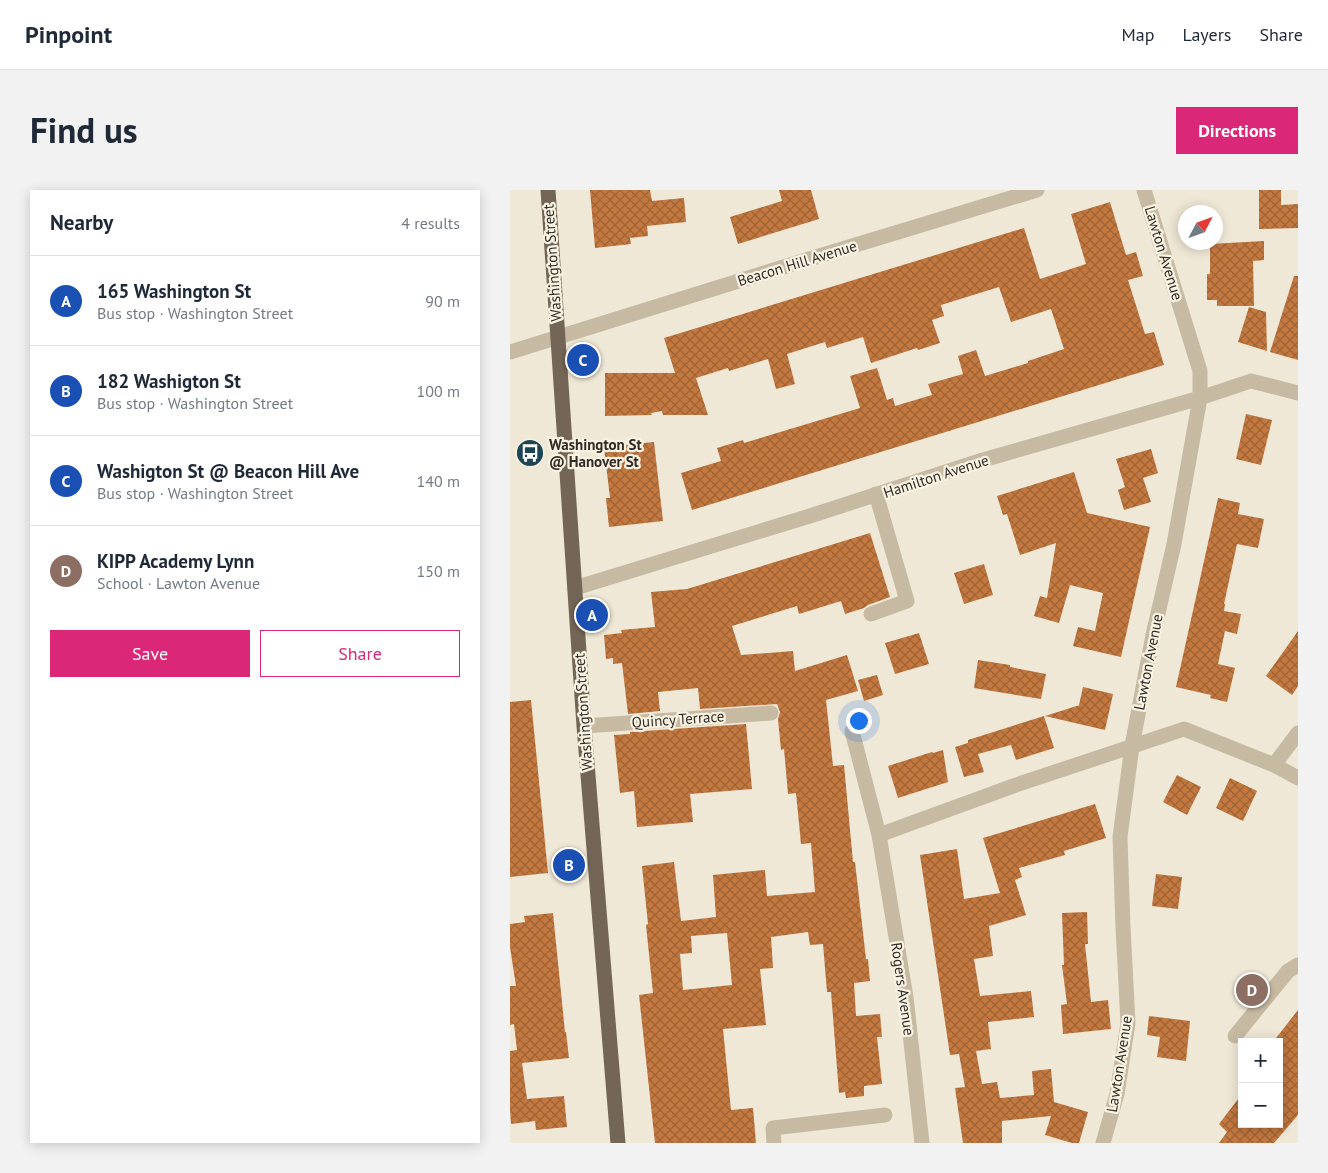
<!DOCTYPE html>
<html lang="en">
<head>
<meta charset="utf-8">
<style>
	body { margin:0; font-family:"PT Sans",sans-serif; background:#f2f2f3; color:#1f2937 }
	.controls { position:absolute; right:15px; bottom:15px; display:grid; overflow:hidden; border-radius:0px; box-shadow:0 2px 12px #0003 }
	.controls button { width:45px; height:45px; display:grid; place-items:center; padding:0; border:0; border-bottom:1px solid #e0e1e3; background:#fff; color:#1f2937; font:25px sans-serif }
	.compass { position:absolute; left:668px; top:15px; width:45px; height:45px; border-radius:50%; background:#fff; box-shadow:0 2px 12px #0003; rotate:49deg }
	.you { position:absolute; left:348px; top:530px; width:18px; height:18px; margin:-12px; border:4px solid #fff; border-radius:50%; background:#1a73e8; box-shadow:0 0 0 8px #1a73e833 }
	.badge { display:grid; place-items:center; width:32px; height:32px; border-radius:50%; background:#db2777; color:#fff; font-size:16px; font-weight:700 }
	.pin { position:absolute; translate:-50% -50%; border:2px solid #fff; box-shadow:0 1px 5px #0006 }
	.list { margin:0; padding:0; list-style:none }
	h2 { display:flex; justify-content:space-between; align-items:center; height:65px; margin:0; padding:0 20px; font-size:21px }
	h2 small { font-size:16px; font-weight:400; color:#747a83 }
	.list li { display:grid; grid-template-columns:32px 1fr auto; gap:15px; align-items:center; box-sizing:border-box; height:90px; padding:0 20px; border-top:1px solid #e0e1e3 }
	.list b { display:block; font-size:19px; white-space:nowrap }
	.list p { margin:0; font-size:16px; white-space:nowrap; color:#747a83 }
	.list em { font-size:16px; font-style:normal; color:#747a83 }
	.actions { display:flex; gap:10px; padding:15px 20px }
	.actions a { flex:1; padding:11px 0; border:1px solid #db2777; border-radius:0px; text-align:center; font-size:18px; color:#db2777 }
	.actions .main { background:#db2777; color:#fff }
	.map { position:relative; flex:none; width:788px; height:953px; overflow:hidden; border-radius:0px }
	header { display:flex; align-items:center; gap:30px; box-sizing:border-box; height:70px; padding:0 25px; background:#fff; border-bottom:1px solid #e0e1e3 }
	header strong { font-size:24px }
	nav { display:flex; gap:28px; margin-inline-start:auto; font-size:18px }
	.intro { display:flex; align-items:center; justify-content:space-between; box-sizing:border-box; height:120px; padding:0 30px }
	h1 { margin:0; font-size:35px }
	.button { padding:12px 22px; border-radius:0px; background:#db2777; color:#fff; font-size:18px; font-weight:700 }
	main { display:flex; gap:30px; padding:0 30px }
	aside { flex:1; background:#fff; border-radius:0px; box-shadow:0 2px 12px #0003 }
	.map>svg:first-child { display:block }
	.building { fill:url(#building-cross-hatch); fill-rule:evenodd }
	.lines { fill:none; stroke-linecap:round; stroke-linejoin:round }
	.minor { stroke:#c7baa3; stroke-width:15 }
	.major { stroke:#746656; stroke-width:15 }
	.labels { text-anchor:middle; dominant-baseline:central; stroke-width:4.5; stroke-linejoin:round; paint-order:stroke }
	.street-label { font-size:15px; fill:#322b25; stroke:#f8f2e2 }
	.poi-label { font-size:15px; font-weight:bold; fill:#322b25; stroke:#f8f2e2; text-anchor:start }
</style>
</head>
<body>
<header>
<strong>Pinpoint</strong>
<nav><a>Map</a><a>Layers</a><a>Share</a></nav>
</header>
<div class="intro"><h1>Find us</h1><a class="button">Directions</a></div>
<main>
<aside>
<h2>Nearby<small>4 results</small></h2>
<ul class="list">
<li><span class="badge" style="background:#1a4fb4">A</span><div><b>165 Washington St</b><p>Bus stop · Washington Street</p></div><em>90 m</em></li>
<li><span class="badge" style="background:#1a4fb4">B</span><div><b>182 Washigton St</b><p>Bus stop · Washington Street</p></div><em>100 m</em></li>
<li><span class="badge" style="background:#1a4fb4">C</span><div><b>Washigton St @ Beacon Hill Ave</b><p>Bus stop · Washington Street</p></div><em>140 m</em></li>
<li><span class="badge" style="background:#8d6e63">D</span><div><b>KIPP Academy Lynn</b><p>School · Lawton Avenue</p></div><em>150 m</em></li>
</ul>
<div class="actions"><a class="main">Save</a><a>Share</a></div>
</aside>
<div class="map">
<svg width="788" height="953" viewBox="0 0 788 953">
	<defs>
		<pattern id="building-cross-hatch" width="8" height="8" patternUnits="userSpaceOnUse" patternTransform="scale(1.25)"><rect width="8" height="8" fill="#c37840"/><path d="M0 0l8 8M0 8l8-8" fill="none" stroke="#9f6335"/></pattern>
	</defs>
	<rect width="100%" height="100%" fill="#f0e8d6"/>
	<path class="building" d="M80,0H140L142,11L174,8L176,32L137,36L138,46L120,48L121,54L85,58Z
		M269,0H301L309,29L228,54L220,27L272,11Z
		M749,0H771V15L788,14V38L749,39Z
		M600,12L616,65L626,62L633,86L618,90L635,144L644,142L654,175L182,320L171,283L211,271L207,258L233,250L234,253L350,218L340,186L367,178L377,210L383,208L385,216L422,205L418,194L453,184L448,166L466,160L475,186L518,173V171L554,159L541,119L501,132L489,97L431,115L434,126L422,130L430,153L408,160L407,158L361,173L353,147L317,158L315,152L277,164L285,194L266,199L258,169L219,181L218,178L186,188L198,225H153L152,221L141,223L142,225L95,226V183H165L154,148L514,38L530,89L576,74L561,24Z
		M754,51V70L743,71L744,116H707V110H697V84H700V54Z
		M784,86H788V170L760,162Z
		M739,117L756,122L757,161L728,152Z
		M736,224L762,230L751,275L726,269Z
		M144,252L153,331L99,337L96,308H100L94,257Z
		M641,259L648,283L633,288L641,312L614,320L608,300L615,297L606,269Z
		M564,282L577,323L640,337L611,467L563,456L568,437L585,441L593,403L560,395L549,433L524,426L530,406L537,408L546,353L510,365L497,324L493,325L487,306Z
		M708,308L730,313L728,324L754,329L748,358L727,354L714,414H715L714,421L731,424L727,444L715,441L708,474L725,478L717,512L700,508L701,505L666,497Z
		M360,343L380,407L358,415L354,418L335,424L331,411L289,424L287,416L222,436L231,465L283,461L285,481L337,465L348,501L316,510L323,576L334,575L343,672H345L356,769H358L360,791L344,793L346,826L370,824L372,847H367L372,894L354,896V906L336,908L335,902L329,903L321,802H317L313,754L300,755L298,742L261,747L263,778L250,779L256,835L213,839L221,920L243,918L246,953H145L129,805L143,803L136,735L138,734L132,676L164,672L171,731L206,727L203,685L255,680L257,706L305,702L301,653L291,654L286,603L278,604L274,559L271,560L268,529L270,522L267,514L190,519L188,498L148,502L150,521L118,524L112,473L103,474V468L96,469L94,445L112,443L111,440L145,437L141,402L177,399ZM217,743L222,795L173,800L170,764L182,763L181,746Z
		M474,374L483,405L454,414L444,383Z
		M788,441V496L782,505L756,486Z
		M409,443L419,474L385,484L375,453Z
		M468,470L500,475V477L536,484L531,509L464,498Z
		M367,485L373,505L354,511L348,490Z
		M573,497L603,504L595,540L535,526L570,515H569Z
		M21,510L38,683L0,687V512Z
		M534,526L544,558L506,570L501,555L468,564L474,582L454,587L445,557L458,553V550Z
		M236,534L242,599L180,604L183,632L127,637L124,601L110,603L104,545L120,544V542Z
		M433,560L438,592L388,608L378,576L422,562L423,563Z
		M667,585L691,597L677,625L653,612Z
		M720,588L747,601L733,631L706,618Z
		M585,614L596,648L554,661L555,665L509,678L512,687L505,690L516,725L479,736L483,766L464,769L470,806L521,801L524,827L478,832L481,859L466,861L472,894L487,892L490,908L524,905L522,881L541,879L544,912L578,922L569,953H562L535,945L541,926L492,931V953H453L445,898L455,897L449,864L440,865L410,665L447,659L454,709L490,703L473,648Z
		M646,684L672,687L668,719L642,716Z
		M577,722L578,754H575L581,812L598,810L601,839L553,844L551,815L557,814L552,775H554L552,723Z
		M43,723L55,842H56L59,868L12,873L17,909L54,906L57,937L26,940L25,931L1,934L0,919V861L7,860L4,834L0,835V796H6L0,757V734L15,732L14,726Z
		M788,820V925L764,953H709L717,942L709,934L732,904V934H769V855L772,852H763Z
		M639,826L680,831L676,871L647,867L650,847L637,845Z"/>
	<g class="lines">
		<path class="minor" d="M0,162L296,70L527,0
			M65,398L303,325L473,270L690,208L741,191L788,203
			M361,424L397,411L366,304
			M74,536L261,523
			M342,541L369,645L396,807L412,953
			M764,575L788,543
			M369,645L506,595L674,539L764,575L788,588
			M725,846L778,781L788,775
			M264,953L263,938L375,925
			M593,953L607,904L618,833L613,737L610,647L622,556L643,445L664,354L690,208V181L634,0"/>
		<path class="major" d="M38,0L74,536L108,953"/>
	</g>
	<defs>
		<symbol id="bus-disc" viewBox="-11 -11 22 22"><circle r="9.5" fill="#1c4452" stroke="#f8f2e2"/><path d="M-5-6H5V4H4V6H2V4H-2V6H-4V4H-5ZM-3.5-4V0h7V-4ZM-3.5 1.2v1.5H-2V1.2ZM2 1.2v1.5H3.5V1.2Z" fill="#fff"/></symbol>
	</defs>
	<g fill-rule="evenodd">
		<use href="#bus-disc" x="4" y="247" width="32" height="32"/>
	</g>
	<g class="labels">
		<g class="street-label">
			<text transform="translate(654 63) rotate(73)">Lawton Avenue</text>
			<text transform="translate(42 73) rotate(-94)">Washington Street</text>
			<text transform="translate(287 73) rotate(-17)">Beacon Hill Avenue</text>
			<text transform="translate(426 286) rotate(-18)">Hamilton Avenue</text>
			<text transform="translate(638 472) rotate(-79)">Lawton Avenue</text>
			<text transform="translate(73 522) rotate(-94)">Washington Street</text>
			<text transform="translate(168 529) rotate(-4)">Quincy Terrace</text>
			<text transform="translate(393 799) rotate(82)">Rogers Avenue</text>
			<text transform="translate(609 874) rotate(-81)">Lawton Avenue</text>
		</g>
		<g class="poi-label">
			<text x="39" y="254">Washington St<tspan x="39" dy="17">@ Hanover St</tspan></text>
		</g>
	</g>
</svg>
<div class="controls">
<button>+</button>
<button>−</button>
</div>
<svg class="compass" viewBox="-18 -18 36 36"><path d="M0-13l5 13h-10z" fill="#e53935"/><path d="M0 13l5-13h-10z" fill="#747a83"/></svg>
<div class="you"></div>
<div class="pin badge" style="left:82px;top:425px;background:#1a4fb4">A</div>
<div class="pin badge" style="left:59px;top:675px;background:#1a4fb4">B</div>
<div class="pin badge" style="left:73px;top:170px;background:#1a4fb4">C</div>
<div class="pin badge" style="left:742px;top:800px;background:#8d6e63">D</div>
</div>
</main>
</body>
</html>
